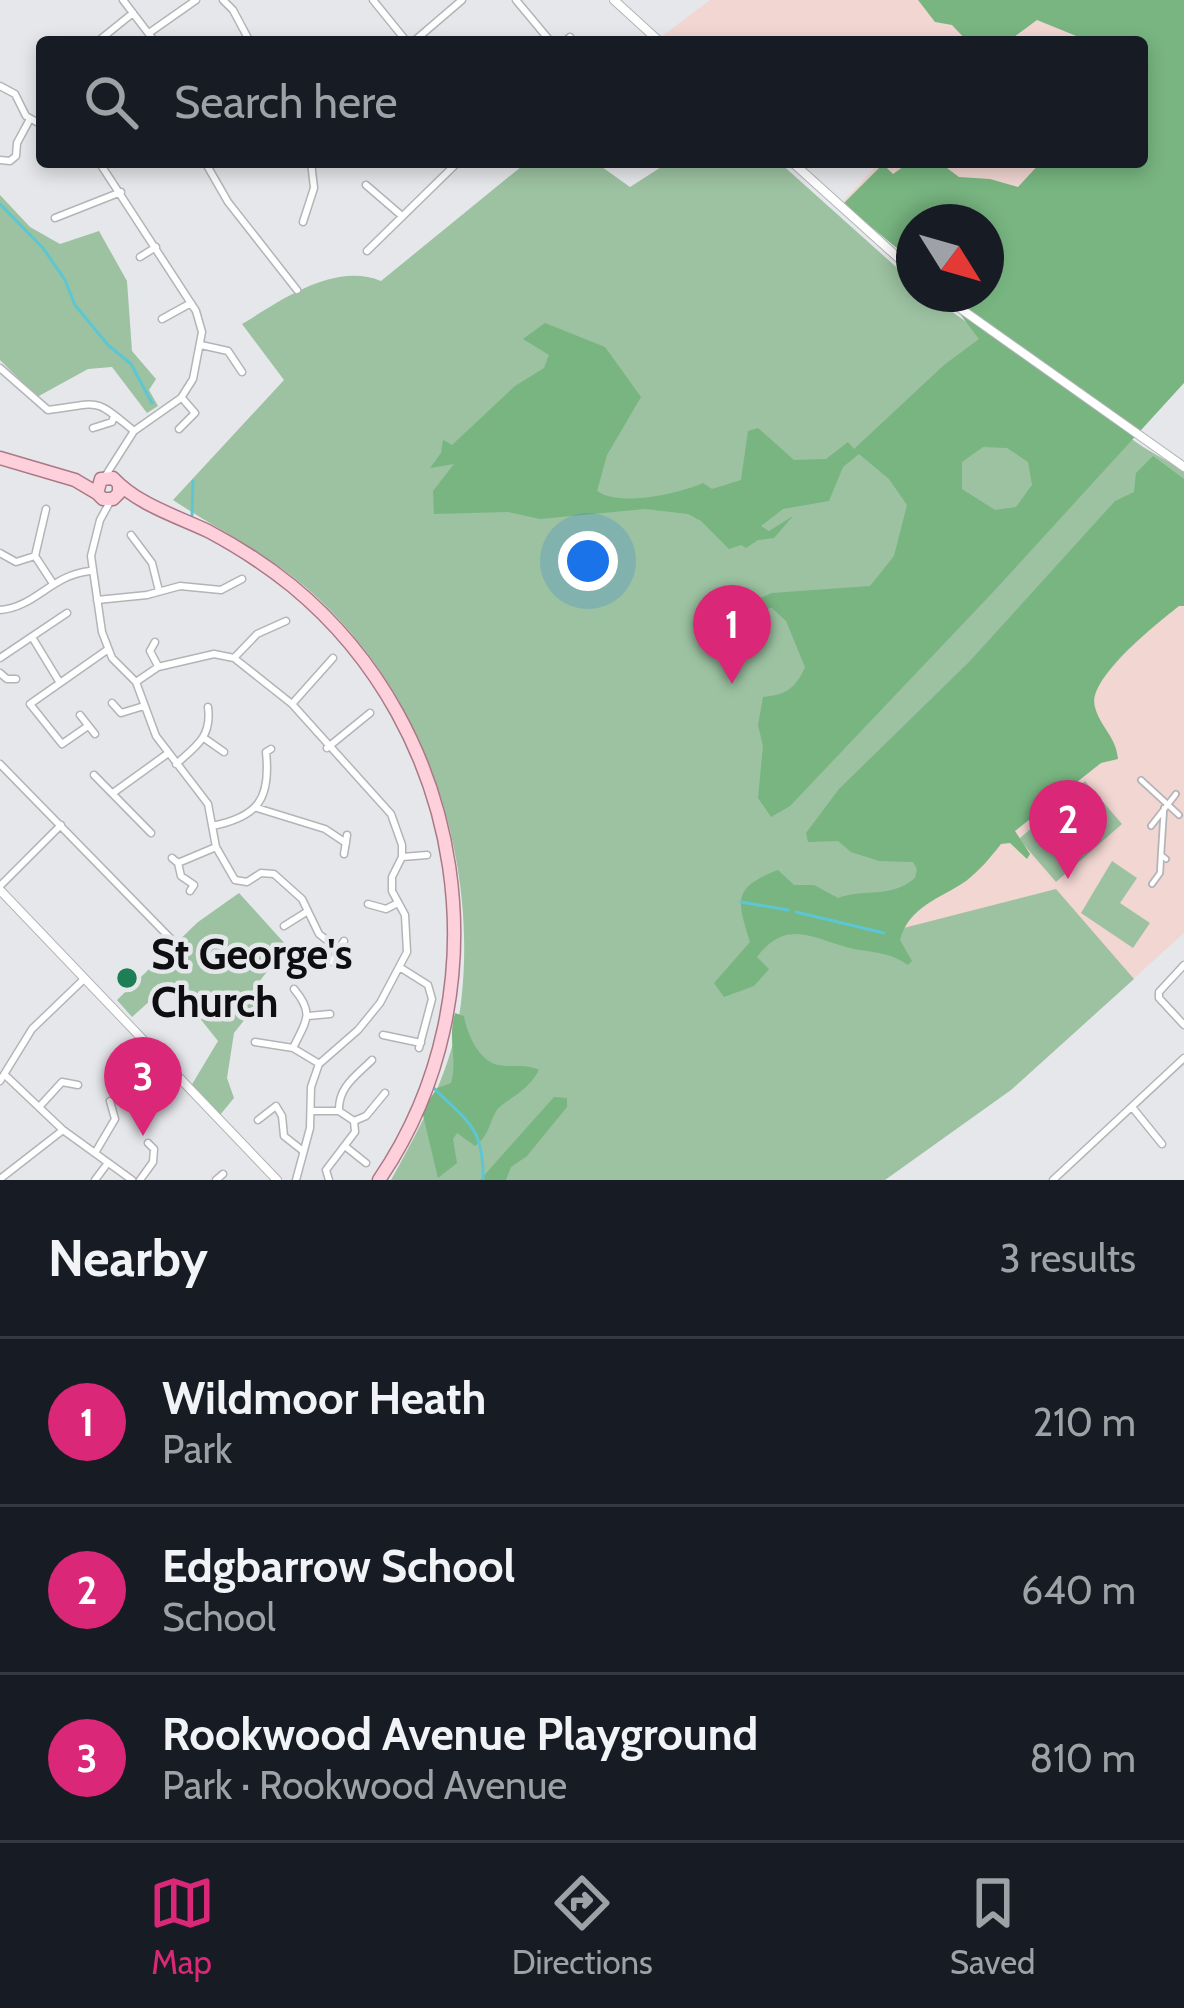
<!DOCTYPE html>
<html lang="en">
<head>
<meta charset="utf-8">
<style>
	body { margin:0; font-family:Cabin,sans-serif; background:#20242c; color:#f1f3f6 }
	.compass { position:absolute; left:896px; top:204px; width:108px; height:108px; border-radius:50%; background:#171b24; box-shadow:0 6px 18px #0003; rotate:127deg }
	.you { position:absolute; left:588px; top:561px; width:42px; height:42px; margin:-30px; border:9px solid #fff; border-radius:50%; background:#1a73e8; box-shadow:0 0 0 18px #1a73e833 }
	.badge { display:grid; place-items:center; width:78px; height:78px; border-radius:50%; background:#db2777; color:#fff; font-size:39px; font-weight:700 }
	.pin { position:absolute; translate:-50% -99px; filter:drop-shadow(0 3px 6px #0008) }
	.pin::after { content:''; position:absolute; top:63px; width:42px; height:36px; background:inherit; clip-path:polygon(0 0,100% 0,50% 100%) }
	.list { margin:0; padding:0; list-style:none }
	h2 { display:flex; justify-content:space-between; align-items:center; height:156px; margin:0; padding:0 48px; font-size:51px }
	h2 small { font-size:39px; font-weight:400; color:#9ea1a6 }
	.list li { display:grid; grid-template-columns:78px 1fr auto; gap:36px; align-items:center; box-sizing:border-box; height:168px; padding:0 48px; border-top:3px solid #363941 }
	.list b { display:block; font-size:45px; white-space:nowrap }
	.list p { margin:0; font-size:39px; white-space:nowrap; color:#9ea1a6 }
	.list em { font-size:39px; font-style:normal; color:#9ea1a6 }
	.icon { flex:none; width:66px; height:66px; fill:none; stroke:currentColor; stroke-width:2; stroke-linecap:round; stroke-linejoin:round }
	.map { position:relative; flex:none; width:1184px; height:1180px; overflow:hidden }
	.search { position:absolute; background:#171b24; box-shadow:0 6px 18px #0003; left:36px; right:36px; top:36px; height:132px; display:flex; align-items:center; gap:30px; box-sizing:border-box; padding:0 42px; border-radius:12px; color:#9ea1a6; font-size:45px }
	.sheet { height:660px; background:#171b24 }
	nav { display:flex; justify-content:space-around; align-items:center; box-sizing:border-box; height:168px; border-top:3px solid #363941; background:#171b24; font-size:33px; color:#9ea1a6 }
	nav a { display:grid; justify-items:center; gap:6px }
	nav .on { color:#db2777 }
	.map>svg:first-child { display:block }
	.education { fill:#f1d6d2 }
	.green { fill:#9cc2a1 }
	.forest { fill:#78b581; fill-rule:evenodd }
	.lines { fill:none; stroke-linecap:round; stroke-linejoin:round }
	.stream { stroke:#5ec6d3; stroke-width:3 }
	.pedestrian-casing { stroke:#b3b4b8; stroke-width:8 }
	.minor-casing { stroke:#b3b4b8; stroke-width:9 }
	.tertiary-casing { stroke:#b3b4b8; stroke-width:10 }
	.primary-casing { stroke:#aa7885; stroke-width:15 }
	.pedestrian { stroke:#fff; stroke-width:4.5 }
	.minor { stroke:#fff; stroke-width:6 }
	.tertiary { stroke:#fff; stroke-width:8 }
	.primary { stroke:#fed0dc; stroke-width:12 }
	.poi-dot { fill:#1e7f56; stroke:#e6e7eb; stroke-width:4.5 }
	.labels { text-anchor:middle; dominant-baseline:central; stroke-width:9; stroke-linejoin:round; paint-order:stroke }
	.poi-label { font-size:42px; font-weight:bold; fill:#0d0e0f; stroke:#e6e7eb; text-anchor:start }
</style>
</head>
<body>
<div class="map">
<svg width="1184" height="1180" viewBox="0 0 1184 1180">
	<rect width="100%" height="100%" fill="#e6e7eb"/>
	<path class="education" d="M710,0H1033L1104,42H669L662,36Z
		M880,162L895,169L901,162H1055L986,222H914V264L844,200Z
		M1184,596V933L1011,1090L885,933L1052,705Z"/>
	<path class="green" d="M527,162H595L630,187L669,162H779L914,283V294H927L1143,447L1184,471V592L1099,664L888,932L1056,889L1134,979L1011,1090L885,1180H391C422,1124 453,1068 461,1003C479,851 421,685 303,585C266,554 214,527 173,500L284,380L242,324C282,300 334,262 381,281Z
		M0,195L30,227L60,244L99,231L127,281L132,351L156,379L149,390L158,406L147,413L112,367L88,369L37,397L0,360Z
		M1085,781L1122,824L1056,882L1019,839Z
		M1112,861L1137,878L1120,903L1150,923L1133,948L1081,913Z
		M239,893L287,946L251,992L260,1000L234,1033L227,1078L234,1098L220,1115L191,1086L218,1041L171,982L132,1017L117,1000L198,922Z"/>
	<path class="forest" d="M918,0H1184V383L995,590L790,806L771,817L758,798L763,746L758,725L763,697C786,695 796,688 805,667L786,621L772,608L757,610L760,598L772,593L870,586L894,556L907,505L889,479L859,454L843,467L829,501L783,509L761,526L769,531L793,516L774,538L758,540L746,548L741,545L729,549L701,521L688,514L645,509L540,519L508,512L434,514L433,491L454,464L430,468L441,453L443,440L452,445L515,386L544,368L549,355L523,339L545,323L605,347L641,397L607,455L597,491C620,507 678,494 703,483L712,489L741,480L748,431L758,428L794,460L826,459L848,442L854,449L944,365L979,339L945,294H986V222H914V262L843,204L883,164L893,174L910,162H939L959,177L990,179L1018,187L1041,162H1142V42H1091L1037,20L1007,42H968L952,25L935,22ZM983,447L1007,448L1028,462L1032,485L1016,507L995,510L962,489V462Z
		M1153,456L1184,479V606H1179C1159,622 1086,679 1095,707C1100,727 1116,736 1118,759L1101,763L1015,831L1030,854L1027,859L1010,843L1001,844C991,857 979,871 966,881C940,899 909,906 900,940L912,961L908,965C889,952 876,953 854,949C816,941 788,916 757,957L769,969L754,986L724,997L714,983L750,942C737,900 732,888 778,870L794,885H814L838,898C865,888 891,899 915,878L917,869L913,862L879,861L851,852L838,841L808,842L806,833L839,789L970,661L1115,501L1134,492L1136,473Z
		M455,1013L464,1016C467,1034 479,1061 498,1065C514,1068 524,1063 539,1070C529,1088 517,1094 502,1105C489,1114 493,1133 475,1146L457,1133L453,1139L457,1163L438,1178L422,1111L437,1088L451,1083C458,1057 447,1041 455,1013Z
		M554,1097L567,1098V1107L527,1156L511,1167L506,1180H480Z"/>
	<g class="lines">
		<path class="stream" d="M0,204L43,248L65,280L75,305L108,345L131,364L152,403
			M192,516L193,481
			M741,902L788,910
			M796,912L884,933
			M432,1086C465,1121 484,1124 483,1180"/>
		<defs>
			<path id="pedestrian" d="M1141,780L1179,815
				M1164,808L1161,855L1166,859
				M1151,826L1176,794
				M1152,884L1160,873L1161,855"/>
			<path id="minor" d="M123,0L155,42
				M223,0L233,10L250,42
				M373,0L407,42
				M516,0L551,42
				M149,33L196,0
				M97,42L133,13
				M413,42L462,0
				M564,42L570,37
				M0,86L15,94L26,116L42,125
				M0,160L10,161L16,156L17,143L30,119
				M99,162L196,311L202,332L193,379L181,398L134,431L106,475
				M205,162L228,202L297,290
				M366,185L402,216
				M55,218L121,192
				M303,222L314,188L311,162
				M367,251L458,162
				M140,257L156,247
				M162,319L191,303
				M201,345L228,351L242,372
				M0,368L48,410C100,404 91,395 134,431
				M93,428L112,422L114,416
				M179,429L195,413L182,398
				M111,500L100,520L91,556L102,632L112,658L136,682L156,736L208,804L216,847L235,880L247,882L261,873L274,874L302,899L319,934L338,949L344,941
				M46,509L35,556L52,582
				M131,535L152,563L159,591
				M0,553L16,562L35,556
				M97,600L147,595L180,586L221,590L242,579
				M0,610C36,607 51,575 90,571
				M32,637L60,683
				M155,642L150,651L158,666
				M0,658L67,613
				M234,658L257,634L286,621
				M0,673L7,679H16
				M136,682L158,667L214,654L234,658L292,704L391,814L402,845V857L392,877V891L405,915L407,952L380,1003L358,1030L319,1064L311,1087L310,1128L296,1180
				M112,703L121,713L144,706
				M292,704L333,658
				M80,715L95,734
				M88,726L62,744L30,704L107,650
				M204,738L224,752
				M327,748L370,713
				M0,764L174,942
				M176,764C197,746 212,736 208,707
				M94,775L151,833
				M113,793L167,754
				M257,808L325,829L346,843
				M212,826C258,817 271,799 266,752L271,749
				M344,854L347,835
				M402,857L427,855
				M172,858L178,863L181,876L194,885L190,891
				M178,863L216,847
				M0,886L61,825
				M368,904L386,909L398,903
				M284,926L308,911
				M332,962L338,949
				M1184,965L1159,992V998L1184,1025
				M401,968L428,985L432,999L419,1048
				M308,1016L330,1014
				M383,1035L421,1043
				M255,1042L293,1048L318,1063
				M293,1048C306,1021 315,1014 294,989
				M5,1075L63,1130L132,1180
				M0,1081L32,1029L84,979
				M40,1106L62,1082L78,1085
				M1132,1107L1162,1144
				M311,1111H337
				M258,1120L276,1106L282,1116L284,1136L303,1151
				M354,1121L366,1116L385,1093
				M346,1147L366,1163
				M95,1153L115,1119L110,1101
				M0,1179L63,1130
				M95,1180L107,1164
				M140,1180L153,1162L154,1149L148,1143
				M216,1180L223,1174
				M329,1180L326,1170L355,1132L354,1121L339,1111C338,1087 356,1076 372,1060
				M1053,1180L1184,1058"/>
			<path id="tertiary" d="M614,0L660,42
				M792,162L914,272
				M940,294L1184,467
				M0,890L277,1180"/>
			<path id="primary" d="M0,458L75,480L97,493
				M119,484V493L113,499H103L97,493L101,479L113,478C137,504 176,516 208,531C238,547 266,565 292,586C467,730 507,992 379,1180"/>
		</defs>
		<use href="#pedestrian" class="pedestrian-casing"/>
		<use href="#minor" class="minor-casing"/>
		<use href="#tertiary" class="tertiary-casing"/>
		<use href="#primary" class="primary-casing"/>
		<use href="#pedestrian" class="pedestrian"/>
		<use href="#minor" class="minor"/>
		<use href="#tertiary" class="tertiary"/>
		<use href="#primary" class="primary"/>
	</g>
	<circle class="poi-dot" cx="127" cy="978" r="12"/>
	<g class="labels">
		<g class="poi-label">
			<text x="151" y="954">St George's<tspan x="151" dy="48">Church</tspan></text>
		</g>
	</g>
</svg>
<svg class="compass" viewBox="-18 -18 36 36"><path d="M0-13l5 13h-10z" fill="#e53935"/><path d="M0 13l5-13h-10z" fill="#9ea1a6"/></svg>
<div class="you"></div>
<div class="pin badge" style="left:732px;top:684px">1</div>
<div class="pin badge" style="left:1068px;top:879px">2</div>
<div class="pin badge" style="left:143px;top:1136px">3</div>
<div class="search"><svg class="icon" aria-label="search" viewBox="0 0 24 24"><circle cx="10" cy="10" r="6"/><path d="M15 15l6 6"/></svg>Search here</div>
</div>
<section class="sheet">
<h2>Nearby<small>3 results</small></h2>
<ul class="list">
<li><span class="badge">1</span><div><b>Wildmoor Heath</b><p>Park</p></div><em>210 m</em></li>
<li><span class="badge">2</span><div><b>Edgbarrow School</b><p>School</p></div><em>640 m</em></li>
<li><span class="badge">3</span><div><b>Rookwood Avenue Playground</b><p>Park · Rookwood Avenue</p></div><em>810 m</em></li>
</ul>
</section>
<nav>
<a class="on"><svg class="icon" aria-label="map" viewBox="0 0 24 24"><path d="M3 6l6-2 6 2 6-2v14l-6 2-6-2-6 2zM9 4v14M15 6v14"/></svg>Map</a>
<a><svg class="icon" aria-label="directions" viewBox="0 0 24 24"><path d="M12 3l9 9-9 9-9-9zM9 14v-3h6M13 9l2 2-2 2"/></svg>Directions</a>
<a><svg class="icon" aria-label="saved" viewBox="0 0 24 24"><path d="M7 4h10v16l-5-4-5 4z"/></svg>Saved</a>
</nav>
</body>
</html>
